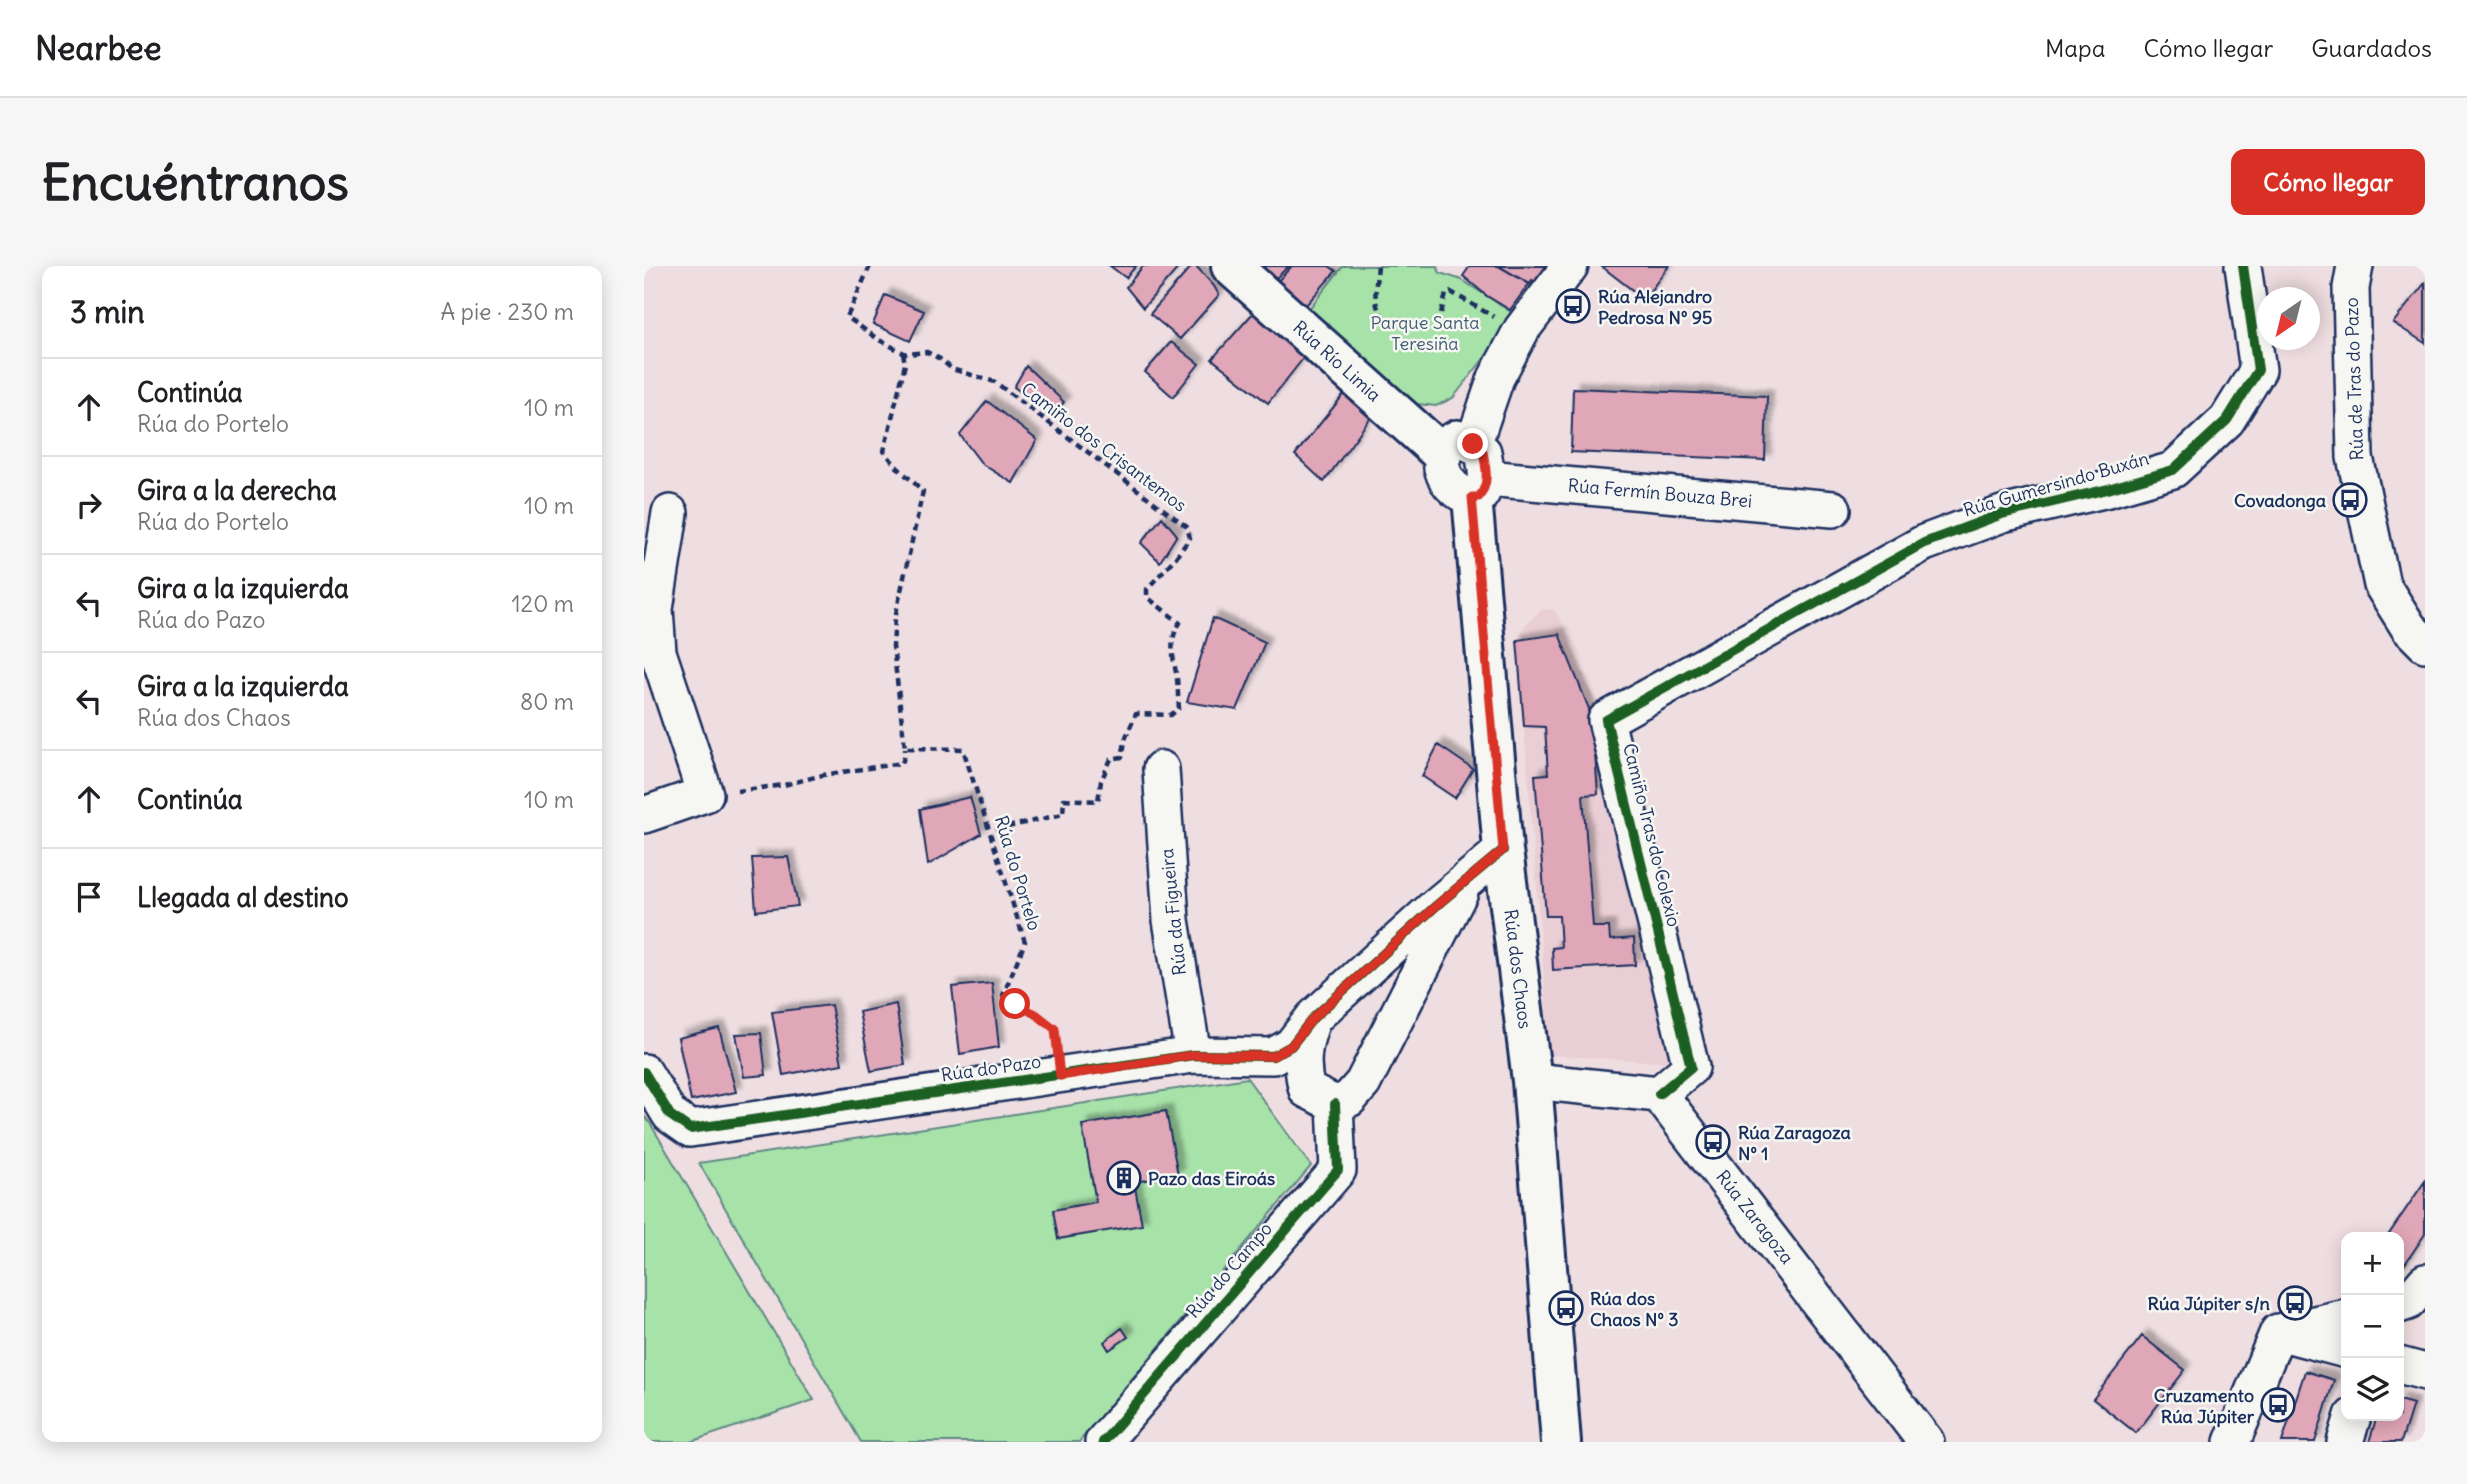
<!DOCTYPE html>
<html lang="es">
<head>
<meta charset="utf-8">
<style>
	body { margin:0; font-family:Delius,sans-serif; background:#f6f6f6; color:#202124 }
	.controls { position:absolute; right:21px; bottom:21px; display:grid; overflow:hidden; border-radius:14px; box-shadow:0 4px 18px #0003 }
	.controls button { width:63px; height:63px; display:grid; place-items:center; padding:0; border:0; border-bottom:2px solid #e0e0e0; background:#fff; color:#202124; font:35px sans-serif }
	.compass { position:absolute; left:1613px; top:21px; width:63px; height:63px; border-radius:50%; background:#fff; box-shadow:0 4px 18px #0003; rotate:215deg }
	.stop { position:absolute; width:21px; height:21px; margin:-16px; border:5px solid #d93025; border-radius:50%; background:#fff }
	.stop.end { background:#d93025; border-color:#fff; box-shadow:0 2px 7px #0008 }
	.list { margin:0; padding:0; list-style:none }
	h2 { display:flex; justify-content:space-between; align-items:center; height:91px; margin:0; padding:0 28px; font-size:30px }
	h2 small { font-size:23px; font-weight:400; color:#757577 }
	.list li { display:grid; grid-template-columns:46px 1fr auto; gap:21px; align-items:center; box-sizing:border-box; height:98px; padding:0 28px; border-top:2px solid #e0e0e0 }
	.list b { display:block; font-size:26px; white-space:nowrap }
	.list p { margin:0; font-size:23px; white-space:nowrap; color:#757577 }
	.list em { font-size:23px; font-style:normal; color:#757577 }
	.icon { flex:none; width:38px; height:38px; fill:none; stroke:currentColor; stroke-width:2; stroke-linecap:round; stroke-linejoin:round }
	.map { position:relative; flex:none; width:1781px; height:1176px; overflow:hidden; border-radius:14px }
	header { display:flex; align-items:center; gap:42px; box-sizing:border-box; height:98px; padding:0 35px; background:#fff; border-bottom:2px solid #e0e0e0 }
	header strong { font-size:33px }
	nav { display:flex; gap:38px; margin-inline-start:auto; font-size:24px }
	.intro { display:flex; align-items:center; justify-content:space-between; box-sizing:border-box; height:168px; padding:0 42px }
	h1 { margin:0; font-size:49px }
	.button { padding:18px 32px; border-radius:14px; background:#d93025; color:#fff; font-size:24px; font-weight:700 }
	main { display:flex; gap:42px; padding:0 42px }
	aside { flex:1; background:#fff; border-radius:14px; box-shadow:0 4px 18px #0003 }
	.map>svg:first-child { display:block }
	.built { fill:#eaced5 }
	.green { fill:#a7e2a9; stroke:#618884; stroke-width:2 }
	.building { fill:#e0a7b8; stroke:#1b2f5e; stroke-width:2; filter:url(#shadow) }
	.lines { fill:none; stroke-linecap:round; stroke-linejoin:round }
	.minor-casing { stroke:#1b2f5e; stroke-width:40 }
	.tertiary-casing { stroke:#1b2f5e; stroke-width:44 }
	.path { stroke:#1b2f5e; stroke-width:4.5; stroke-dasharray:7 5; stroke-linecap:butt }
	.minor { stroke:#f6f6f2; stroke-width:35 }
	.tertiary { stroke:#f6f6f2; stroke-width:38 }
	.cycleway-casing { stroke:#f6f6f2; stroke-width:15 }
	.cycleway { stroke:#1b5e20; stroke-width:10 }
	.route { stroke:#d93025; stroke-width:9 }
	.labels { text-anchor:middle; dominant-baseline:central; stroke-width:5; stroke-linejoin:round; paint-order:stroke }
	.poi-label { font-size:18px; font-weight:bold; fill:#1b2f5e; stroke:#f6f6f2; text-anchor:start }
	.park-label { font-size:18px; fill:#3e5c71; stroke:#f6f6f2 }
	.street-label { font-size:18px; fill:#1b2f5e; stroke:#f6f6f2 }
</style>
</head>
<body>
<header>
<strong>Nearbee</strong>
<nav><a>Mapa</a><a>Cómo llegar</a><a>Guardados</a></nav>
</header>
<div class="intro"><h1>Encuéntranos</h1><a class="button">Cómo llegar</a></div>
<main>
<aside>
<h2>3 min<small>A pie · 230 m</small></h2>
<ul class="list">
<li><svg class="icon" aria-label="ahead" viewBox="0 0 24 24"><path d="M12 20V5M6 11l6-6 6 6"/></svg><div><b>Continúa</b><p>Rúa do Portelo</p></div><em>10 m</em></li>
<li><svg class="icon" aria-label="right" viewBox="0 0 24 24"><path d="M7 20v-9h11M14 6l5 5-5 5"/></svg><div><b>Gira a la derecha</b><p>Rúa do Portelo</p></div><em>10 m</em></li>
<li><svg class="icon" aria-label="left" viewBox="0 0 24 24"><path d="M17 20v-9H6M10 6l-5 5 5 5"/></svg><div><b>Gira a la izquierda</b><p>Rúa do Pazo</p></div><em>120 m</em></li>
<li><svg class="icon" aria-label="left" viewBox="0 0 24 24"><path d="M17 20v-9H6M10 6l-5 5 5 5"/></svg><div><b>Gira a la izquierda</b><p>Rúa dos Chaos</p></div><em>80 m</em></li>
<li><svg class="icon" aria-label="ahead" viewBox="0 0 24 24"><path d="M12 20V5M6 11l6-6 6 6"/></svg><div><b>Continúa</b></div><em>10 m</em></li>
<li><svg class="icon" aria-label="arrive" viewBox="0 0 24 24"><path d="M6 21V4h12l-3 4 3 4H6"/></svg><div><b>Llegada al destino</b></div></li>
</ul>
</aside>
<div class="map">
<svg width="1781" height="1176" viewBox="0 0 1781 1176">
	<defs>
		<filter id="shadow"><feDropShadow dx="6" dy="-6" stdDeviation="2" flood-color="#0004"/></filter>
	</defs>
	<rect width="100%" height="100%" fill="#efdee1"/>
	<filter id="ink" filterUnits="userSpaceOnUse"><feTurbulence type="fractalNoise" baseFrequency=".0143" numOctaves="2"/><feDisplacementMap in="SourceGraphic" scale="14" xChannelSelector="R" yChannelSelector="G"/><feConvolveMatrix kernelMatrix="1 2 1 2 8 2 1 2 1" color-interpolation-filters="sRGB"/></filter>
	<g filter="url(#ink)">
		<path class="built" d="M898,343L910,344L917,354L950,434L1035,782L1032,797L906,789L873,374L882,358Z"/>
		<path class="green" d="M699,0H793L796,7L818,14L870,48L841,91L809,132L792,140L773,138L762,130L665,43Z
			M603,812L667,900L435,1176H217L55,897Z
			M0,850L6,857L170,1134L46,1176H0Z"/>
		<path class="building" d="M466,0H492L482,12Z
			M499,0H536L499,42L482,21Z
			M548,0H552L570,20L575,29L536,73L506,48Z
			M613,0H645L632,12L626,6L622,7Z
			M648,0H685L692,5L656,46L626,23Z
			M826,0H854L885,18L866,44L843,30L819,10Z
			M855,0H905L893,17L888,14L886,18Z
			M957,0H1025L1000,33Z
			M1781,17V77L1749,57Z
			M241,29L280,45L266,75L229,58Z
			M610,46L661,90L624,137L568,93Z
			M527,76L555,98L529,131L501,106Z
			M382,100L420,136L408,150L370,121Z
			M929,122L1123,130L1121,194L927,186Z
			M700,128L727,151L680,216L651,189Z
			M343,135L393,174L369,217L338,198L316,169Z
			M518,251L533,269L516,296L497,277Z
			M569,352L621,376L593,444L543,436Z
			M915,368L945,443L949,461L954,528L939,529L949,661H965L966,674L990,672L991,699L909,704L908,682L917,681L915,650H902L891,509L904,508L901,461L880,460L873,374Z
			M794,479L829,503L811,532L778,510Z
			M326,531L337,568L284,599L276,543Z
			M144,591L154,640L112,645L108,592Z
			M348,717L355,781L316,788L308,721Z
			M252,738L261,799L227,805L215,746Z
			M187,739L198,798L139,809L128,746Z
			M75,762L92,826L47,835L34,772Z
			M117,767L122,809L100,811L92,768Z
			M522,845L534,909L490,916L498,959L414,973L409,944L452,936L438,859Z
			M1781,915V968L1755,1007V971H1743Z
			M478,1062L484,1071L465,1084L460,1076Z
			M1498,1070L1541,1104L1492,1167L1449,1133Z
			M1661,1105L1690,1114L1671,1176H1638Z
			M1755,1134L1769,1138L1757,1176H1725L1733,1150H1755Z"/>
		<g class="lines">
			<defs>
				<path id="minor" d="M1711,0L1707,22L1711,191L1738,319L1765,362L1781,378
					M813,172L829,179L839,186C842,202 846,217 835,231C816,231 803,220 798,202C797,195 800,186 801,179Z
					M829,179L852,112L878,63L926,0
					M843,212L1189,243
					M517,503L527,654L549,789
					M0,549L61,528L14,386L11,343L26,247
					M668,755C659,778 656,799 663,824L691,838L705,833L719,817L816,626
					M0,806L26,849L46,863L549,789L629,790L647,780L669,752L793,639L859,584
					M888,815L1015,828L1282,1176
					M1015,828L1047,801L962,454L1280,277L1358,248L1464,223L1529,204L1583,154L1614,104L1599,0
					M1755,1039L1764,1036L1781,1016
					M1638,1065L1702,1051
					M1634,1066L1702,1084
					M1755,1099L1781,1106
					M459,1176L694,904L691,838
					M1588,1176L1634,1066
					M1701,1176L1709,1150"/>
				<path id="tertiary" d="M587,0L799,189
					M828,231L859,584L888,815L917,1176"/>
			</defs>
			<use href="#minor" class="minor-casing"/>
			<use href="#tertiary" class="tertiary-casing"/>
			<path class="path" d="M226,0L203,51L235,74L262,88L283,86L296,93L308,103L351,116L543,261L546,272L532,291L503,323V331L536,357C523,376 530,392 533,413C534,423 534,433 535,442L527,449L492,448L482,471L478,491L467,493L457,515L454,535L420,533L419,548L347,565
				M734,0C731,27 727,40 746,61
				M797,47L802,28L807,26L850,51
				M259,87L261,98L240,185L252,200L279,225L251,352L249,380L261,482L319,483L381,676L359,729C375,742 394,750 411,763L413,778
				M93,525L140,519L179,509L258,497L261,489V482"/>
			<use href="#minor" class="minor"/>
			<use href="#tertiary" class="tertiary"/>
			<defs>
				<path id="cycleway" d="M0,806L26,849L46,863L549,789L629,790L647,780L669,752L793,639L859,584
					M1015,828L1047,801L962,454L1280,277L1358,248L1464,223L1529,204L1583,154L1614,104L1599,0
					M459,1176L694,904L691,838"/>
			</defs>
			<use href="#cycleway" class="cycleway-casing"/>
			<use href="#cycleway" class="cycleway"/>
		</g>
	</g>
	<g class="lines" filter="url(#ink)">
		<path class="route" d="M371,738L392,748L411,763L416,810L549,789L629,790L647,780L669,752L793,639L859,584L828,231H835C846,217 842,202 839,186L829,178"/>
	</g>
	<defs>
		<symbol id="bus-ring" viewBox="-11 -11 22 22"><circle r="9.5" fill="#f6f6f2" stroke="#1b2f5e" stroke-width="1.5"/><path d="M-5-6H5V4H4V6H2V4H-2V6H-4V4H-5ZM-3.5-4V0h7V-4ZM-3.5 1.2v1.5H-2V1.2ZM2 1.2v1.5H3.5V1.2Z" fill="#1b2f5e"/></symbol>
		<symbol id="building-ring" viewBox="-11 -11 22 22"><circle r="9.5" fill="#f6f6f2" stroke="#1b2f5e" stroke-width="1.5"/><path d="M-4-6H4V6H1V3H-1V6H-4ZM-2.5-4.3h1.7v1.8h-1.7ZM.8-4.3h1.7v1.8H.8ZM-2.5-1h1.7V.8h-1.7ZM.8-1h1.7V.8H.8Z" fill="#1b2f5e"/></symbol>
	</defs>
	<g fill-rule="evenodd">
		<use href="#bus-ring" x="910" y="21" width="38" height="38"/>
		<use href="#bus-ring" x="1687" y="215" width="38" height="38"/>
		<use href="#bus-ring" x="1050" y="857" width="38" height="38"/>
		<use href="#building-ring" x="461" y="893" width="38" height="38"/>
		<use href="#bus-ring" x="1632" y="1018" width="38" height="38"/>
		<use href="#bus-ring" x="903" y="1023" width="38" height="38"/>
		<use href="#bus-ring" x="1615" y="1120" width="38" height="38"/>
	</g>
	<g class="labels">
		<g class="poi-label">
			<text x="954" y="30">Rúa Alejandro<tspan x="954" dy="21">Pedrosa Nº 95</tspan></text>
			<text x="1682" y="234" text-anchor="end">Covadonga</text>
			<text x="1094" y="866">Rúa Zaragoza<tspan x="1094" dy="21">Nº 1</tspan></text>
			<text x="504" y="912">Pazo das Eiroás</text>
			<text x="946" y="1032">Rúa dos<tspan x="946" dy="21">Chaos Nº 3</tspan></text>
			<text x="1626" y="1037" text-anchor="end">Rúa Júpiter s/n</text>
			<text x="1610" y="1129" text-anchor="end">Cruzamento<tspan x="1610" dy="21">Rúa Júpiter</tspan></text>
		</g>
		<g class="park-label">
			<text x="781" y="56">Parque Santa<tspan x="781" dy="21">Teresiña</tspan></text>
		</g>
		<g class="street-label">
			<text transform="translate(693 95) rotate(42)">Rúa Río Limia</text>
			<text transform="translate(1710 113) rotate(-92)">Rúa de Tras do Pazo</text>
			<text transform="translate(460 181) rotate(37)">Camiño dos Crisantemos</text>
			<text transform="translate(1412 218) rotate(-16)">Rúa Gumersindo Buxán</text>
			<text transform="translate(1016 227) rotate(5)">Rúa Fermín Bouza Brei</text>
			<text transform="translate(1008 569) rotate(76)">Camiño Tras do Colexio</text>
			<text transform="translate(374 607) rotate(73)">Rúa do Portelo</text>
			<text transform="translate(529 646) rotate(-96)">Rúa da Figueira</text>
			<text transform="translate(874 703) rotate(83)">Rúa dos Chaos</text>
			<text transform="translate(347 802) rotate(-8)">Rúa do Pazo</text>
			<text transform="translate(1111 951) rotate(52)">Rúa Zaragoza</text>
			<text transform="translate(585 1004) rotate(-49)">Rúa do Campo</text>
		</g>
	</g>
</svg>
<div class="controls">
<button>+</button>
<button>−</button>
<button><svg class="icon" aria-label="layers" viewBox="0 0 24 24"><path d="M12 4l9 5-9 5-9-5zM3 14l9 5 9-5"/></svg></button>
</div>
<svg class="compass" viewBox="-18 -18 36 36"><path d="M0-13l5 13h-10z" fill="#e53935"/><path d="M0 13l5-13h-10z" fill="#757577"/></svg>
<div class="stop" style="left:371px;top:738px"></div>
<div class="stop end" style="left:829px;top:178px"></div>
</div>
</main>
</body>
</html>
